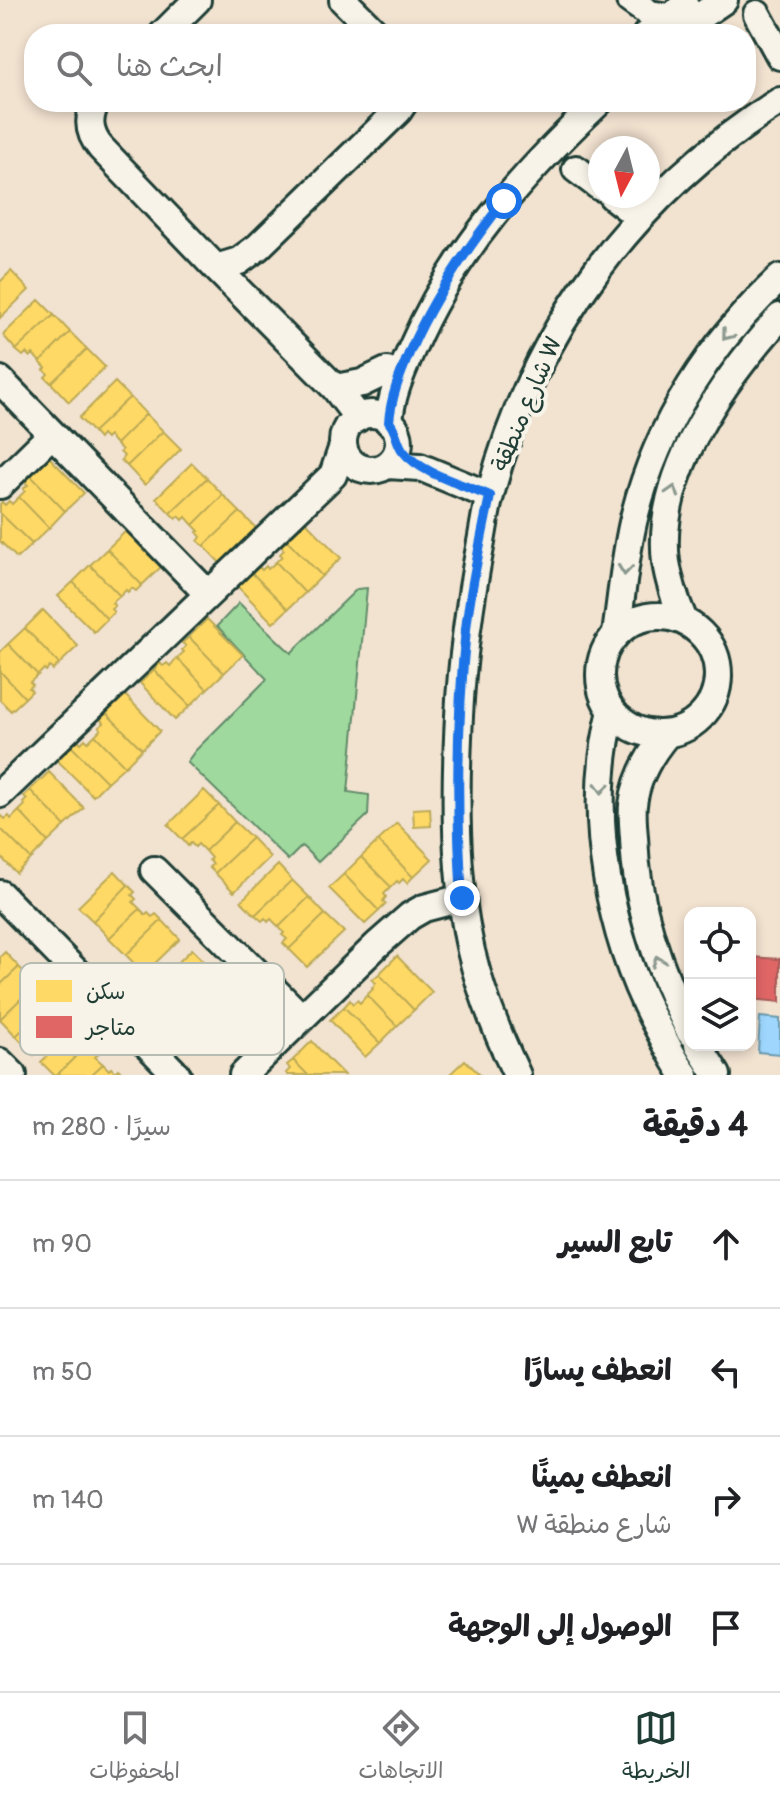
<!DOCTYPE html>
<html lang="ar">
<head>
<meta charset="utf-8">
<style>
	body { margin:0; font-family:Pangolin,"Playpen Sans Arabic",sans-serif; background:#f2f2f2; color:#202124; direction:rtl }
	.controls { position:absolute; right:24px; bottom:24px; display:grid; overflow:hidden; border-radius:16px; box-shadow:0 4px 12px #0003 }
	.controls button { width:72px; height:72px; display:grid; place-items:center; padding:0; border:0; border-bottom:2px solid #e0e0e0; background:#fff; color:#202124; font:40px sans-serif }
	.compass { position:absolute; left:588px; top:136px; width:72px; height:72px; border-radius:50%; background:#fff; box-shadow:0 4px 12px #0003; rotate:187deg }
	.stop { position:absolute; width:24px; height:24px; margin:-18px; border:6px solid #1a73e8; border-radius:50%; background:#fff }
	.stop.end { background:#1a73e8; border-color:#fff; box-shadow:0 2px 8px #0008 }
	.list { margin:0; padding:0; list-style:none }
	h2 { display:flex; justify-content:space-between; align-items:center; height:104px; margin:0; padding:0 32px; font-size:34px }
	h2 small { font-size:26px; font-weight:400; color:#757577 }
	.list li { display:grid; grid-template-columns:52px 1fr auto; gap:24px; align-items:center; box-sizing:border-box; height:128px; padding:0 32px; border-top:2px solid #e0e0e0 }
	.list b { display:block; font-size:30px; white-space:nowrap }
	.list p { margin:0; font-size:26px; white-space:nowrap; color:#757577 }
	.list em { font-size:26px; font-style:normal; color:#757577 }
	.icon { flex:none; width:44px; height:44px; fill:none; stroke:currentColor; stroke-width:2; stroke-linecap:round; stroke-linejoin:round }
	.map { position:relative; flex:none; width:780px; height:1075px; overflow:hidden; direction:ltr }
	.search { position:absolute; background:#fff; box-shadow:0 4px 12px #0003; left:24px; right:24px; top:24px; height:88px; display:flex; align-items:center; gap:20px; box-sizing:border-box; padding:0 28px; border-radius:32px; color:#757577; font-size:30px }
	.sheet { height:616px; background:#fff }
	nav { display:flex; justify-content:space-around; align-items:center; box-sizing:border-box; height:112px; border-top:2px solid #e0e0e0; background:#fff; font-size:22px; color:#757577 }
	nav a { display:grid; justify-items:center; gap:4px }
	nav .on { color:#1f3d34 }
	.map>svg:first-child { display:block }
	.green { fill:#a0d99e; stroke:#608b69; stroke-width:2 }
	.water { fill:#9ed6fd; stroke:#6b99ad; stroke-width:2 }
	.homes { fill:#ffd966; stroke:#bcaa57; stroke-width:2 }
	.shops { fill:#e06666; stroke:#a65a57; stroke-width:2 }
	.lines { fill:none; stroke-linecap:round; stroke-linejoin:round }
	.minor-casing { stroke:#1f3d34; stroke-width:32 }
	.minor { stroke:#f7f3e8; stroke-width:26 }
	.oneway { stroke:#8b988e }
	.route { stroke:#1a73e8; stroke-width:10 }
	.labels { text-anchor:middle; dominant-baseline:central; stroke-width:8; stroke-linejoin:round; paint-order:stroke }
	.street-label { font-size:24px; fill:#1f3d34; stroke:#f7f3e8 }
	.key { fill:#f7f3e8; stroke:#b6bcb2; stroke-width:2 }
	.key-label { font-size:22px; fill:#1f3d34 }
</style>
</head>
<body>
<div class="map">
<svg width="780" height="1075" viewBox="0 0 780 1075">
	<rect width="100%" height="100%" fill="#f2e2d0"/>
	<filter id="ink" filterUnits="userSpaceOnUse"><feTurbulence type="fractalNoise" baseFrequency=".0125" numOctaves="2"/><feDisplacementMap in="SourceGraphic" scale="16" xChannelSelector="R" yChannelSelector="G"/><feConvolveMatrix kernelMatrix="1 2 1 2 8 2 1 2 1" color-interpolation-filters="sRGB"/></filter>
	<g filter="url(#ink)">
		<path class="green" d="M367,588L348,792L369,795L368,815L318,862L302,846L288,860L187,762L195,751L267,679L217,626L239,603L291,653L357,589Z"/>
		<path class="water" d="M760,1017L780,1019V1054L758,1052Z"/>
		<path class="homes" d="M11,271L29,290L0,318V282Z
			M39,300L54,315L16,350L3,335Z
			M54,315L70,332L40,362L33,354L30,357L26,353L23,356L16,350Z
			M70,332L87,349L51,383L45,377L48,374L44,370L46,368L40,362Z
			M87,349L105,367L69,402L51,383Z
			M115,382L130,397L93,432L79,418Z
			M130,397L146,414L116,444L109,436L106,439L102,435L99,439L93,432Z
			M146,414L163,431L127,466L121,460L124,456L120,452L122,450L116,444Z
			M163,431L181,449L145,485L127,466Z
			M49,457L84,493L65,511L30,475Z
			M192,463L207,478L170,513L156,498Z
			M30,475L65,511L49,528L19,497L25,491L23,489L28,485L24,481Z
			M207,478L223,495L193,525L186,517L183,520L179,516L176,519L170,513Z
			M223,495L240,512L204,546L198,541L201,537L197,532L199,531L193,525Z
			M19,497L49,528L32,544L0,513V504L2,502L5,505L9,501L12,504Z
			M240,512L258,530L222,565L204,546Z
			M0,513L32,544L17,558L0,541Z
			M306,522L341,558L322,576L287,540Z
			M126,531L161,567L142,585L107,549Z
			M287,540L322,576L305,593L276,562L282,556L280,554L284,550L281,546Z
			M107,549L142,585L136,591L132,588L128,592L126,590L120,596L90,565Z
			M276,562L305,593L288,609L252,573L259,567L262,570L266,566L268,569Z
			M90,565L120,596L112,603L115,606L111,609L114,612L107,619L73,582Z
			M252,573L288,609L273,623L238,587Z
			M73,582L107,619L94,632L58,596Z
			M43,610L78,646L59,664L25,628Z
			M207,619L243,655L224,673L189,637Z
			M25,628L59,664L53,670L50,667L46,671L44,669L38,675L8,644Z
			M189,637L224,673L207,689L177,658L184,652L182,650L186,646L182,643Z
			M8,644L38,675L30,682L33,685L29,688L32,691L25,698L0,671V652Z
			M177,658L207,689L190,706L154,670L160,663L163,666L167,663L170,666Z
			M154,670L190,706L175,720L140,683Z
			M0,671L25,698L11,711L0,700Z
			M125,695L160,731L142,749L106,713Z
			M106,713L142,749L125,766L95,735L101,729L99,727L104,723L100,719Z
			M95,735L125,766L107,782L71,746L78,740L81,743L85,739L88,742Z
			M71,746L107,782L93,796L57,760Z
			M49,772L84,808L65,826L30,790Z
			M30,790L65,826L48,842L19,811L25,805L23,803L27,799L24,796Z
			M204,790L219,805L182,839L168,825Z
			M219,805L235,822L205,851L198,844L195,847L191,843L188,846L182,839Z
			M430,808L431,826L414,827L413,809Z
			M19,811L48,842L31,859L0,828V818L2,816L5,819L9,816L11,819Z
			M235,822L252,838L215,873L209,867L213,864L209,860L211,858L205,851Z
			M397,823L432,859L413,877L378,841Z
			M0,828L31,859L16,873L0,856Z
			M252,838L270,857L234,892L215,873Z
			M378,841L413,877L407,883L403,879L399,883L397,881L391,887L361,857Z
			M361,857L391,887L384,894L386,897L383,901L386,904L379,911L344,874Z
			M278,865L292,880L255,915L241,901Z
			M115,871L128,885L93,921L78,907Z
			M344,874L379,911L365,924L329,888Z
			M292,880L309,897L279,927L271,919L268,922L265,918L262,921L255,915Z
			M128,885L135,892L132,895L136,899L133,902L140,909L109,938L93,921Z
			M309,897L325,914L289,949L283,943L287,939L282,935L284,933L279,927Z
			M140,909L146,915L148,913L152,917L156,914L162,920L126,955L109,938Z
			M325,914L344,932L307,967L289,949Z
			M162,920L180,939L144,974L126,955Z
			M192,949L206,963L170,999L156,984Z
			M5,952L19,967L0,985V957Z
			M397,956L432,992L414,1010L379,974Z
			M19,967L25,973L22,976L26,980L23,983L30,990L0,1019V985Z
			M379,974L414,1010L397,1026L367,995L373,989L372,988L376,983L372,980Z
			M30,990L36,996L38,994L43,999L46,995L52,1001L16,1036L0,1019Z
			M367,995L397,1026L380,1043L344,1007L350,1000L353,1004L357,1000L360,1003Z
			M52,1001L70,1020L34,1055L16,1036Z
			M344,1007L380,1043L365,1057L330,1020Z
			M77,1027L91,1041L57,1075H54L41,1062Z
			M91,1041L98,1047L94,1050L98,1054L95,1057L103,1064L91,1075H57Z
			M312,1041L329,1060L344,1075H308L293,1060Z
			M293,1060L308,1075H288L286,1073L290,1069L287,1065Z
			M465,1060L480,1075H449Z
			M103,1064L109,1070L111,1068L115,1072L118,1069L124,1075H91Z"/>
		<path class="shops" d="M750,957L780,959V1002L750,999Z"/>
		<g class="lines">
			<defs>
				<path id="minor" d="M343,0L377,34
					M630,0L650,14L668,17
					M757,14L780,56
					M163,34L197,0
					M647,34L685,6
					M674,34L724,0
					M96,102C87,119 89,134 101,148L216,268L335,388L358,418
					M576,169L600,187
					M612,196L639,217
					M216,268L239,261L258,247L398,111L404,102
					M0,380L208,594
					M335,388L362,383L387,371
					M343 442a28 28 0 1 1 56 0a28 28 0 1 1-56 0Z
					M389,422C391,394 402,371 413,346C454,251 524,173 599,102
					M387,465L420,467L490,496
					M0,485L52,434
					M600 675a59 59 0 1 1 118 0a59 59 0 1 1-118 0Z
					M684,621C676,602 669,583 666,562C655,474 724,379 780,317
					M616,634C622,594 625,553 635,514C658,423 712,341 780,278
					M612,711C585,815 609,940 660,1032C668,1047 675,1062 685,1075
					M667,734C650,754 636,778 633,805C632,815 633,826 634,837C636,906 659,970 690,1032
					M0,794L333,475L343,446
					M154,870L302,1018
					M0,894L177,1075
					M698,1045L717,1075
					M0,1062L13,1075
					M243,1075L377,945L410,916L424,908L462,898
					M517,1075C498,1035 481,994 471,951C454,875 455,793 459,716C462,657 470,600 481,542C484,526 486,510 490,495C533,329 636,192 780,101"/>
			</defs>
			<use href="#minor" class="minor-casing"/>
			<use href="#minor" class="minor"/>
		</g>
		<defs><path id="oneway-chevron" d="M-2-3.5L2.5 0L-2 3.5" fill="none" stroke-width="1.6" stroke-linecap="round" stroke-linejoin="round" transform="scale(2)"/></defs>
		<g class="oneway">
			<use href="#oneway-chevron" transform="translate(727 335) rotate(129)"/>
			<use href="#oneway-chevron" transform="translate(673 491) rotate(-73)"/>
			<use href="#oneway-chevron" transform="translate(625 570) rotate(96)"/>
			<use href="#oneway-chevron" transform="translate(602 788) rotate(92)"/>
			<use href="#oneway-chevron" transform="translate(658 961) rotate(-110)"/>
		</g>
	</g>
	<g class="lines" filter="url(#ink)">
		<path class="route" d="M462,898C456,808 457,719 466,629C471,584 481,540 490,496C462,484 421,474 403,451C396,442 397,431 389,422C391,396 400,375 410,351C434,296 467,248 504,201"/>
	</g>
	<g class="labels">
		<g class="street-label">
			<text transform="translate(527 404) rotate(-67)">شارع منطقة W</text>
		</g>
	</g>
	<rect x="20" y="963" width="264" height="92" rx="12" class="key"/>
	<rect x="36" y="980" width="36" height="22" fill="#ffd966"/>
	<rect x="36" y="1016" width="36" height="22" fill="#e06666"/>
	<g class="key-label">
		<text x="86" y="999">سكن</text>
		<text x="86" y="1035">متاجر</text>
	</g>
</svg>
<div class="controls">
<button><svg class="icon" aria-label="locate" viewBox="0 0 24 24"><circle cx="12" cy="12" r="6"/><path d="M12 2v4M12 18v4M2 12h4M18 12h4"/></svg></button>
<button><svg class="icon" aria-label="layers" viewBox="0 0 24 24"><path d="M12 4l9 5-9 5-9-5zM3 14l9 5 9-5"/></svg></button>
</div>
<svg class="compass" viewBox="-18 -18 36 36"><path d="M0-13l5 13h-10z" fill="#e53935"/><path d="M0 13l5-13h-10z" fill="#757577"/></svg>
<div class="stop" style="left:504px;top:201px"></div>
<div class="stop end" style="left:462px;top:898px"></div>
<div class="search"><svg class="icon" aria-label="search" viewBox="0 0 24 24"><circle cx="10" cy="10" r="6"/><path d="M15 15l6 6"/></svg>ابحث هنا</div>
</div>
<section class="sheet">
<h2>4 دقيقة<small>سيرًا · 280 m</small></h2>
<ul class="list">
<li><svg class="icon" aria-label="ahead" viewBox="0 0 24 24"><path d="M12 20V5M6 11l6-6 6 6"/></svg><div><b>تابع السير</b></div><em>90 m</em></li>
<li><svg class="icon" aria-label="left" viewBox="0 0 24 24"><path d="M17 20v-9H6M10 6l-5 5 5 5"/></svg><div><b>انعطف يسارًا</b></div><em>50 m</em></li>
<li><svg class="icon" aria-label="right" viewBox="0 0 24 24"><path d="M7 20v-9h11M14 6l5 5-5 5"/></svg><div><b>انعطف يمينًا</b><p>شارع منطقة W</p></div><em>140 m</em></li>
<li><svg class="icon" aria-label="arrive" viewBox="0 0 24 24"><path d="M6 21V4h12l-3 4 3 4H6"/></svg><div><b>الوصول إلى الوجهة</b></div></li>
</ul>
</section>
<nav>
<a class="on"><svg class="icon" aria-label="map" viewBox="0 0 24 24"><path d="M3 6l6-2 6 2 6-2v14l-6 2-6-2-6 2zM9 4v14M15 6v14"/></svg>الخريطة</a>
<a><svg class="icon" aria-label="directions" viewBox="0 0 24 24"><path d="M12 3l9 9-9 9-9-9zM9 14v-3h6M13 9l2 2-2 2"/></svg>الاتجاهات</a>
<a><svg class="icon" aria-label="saved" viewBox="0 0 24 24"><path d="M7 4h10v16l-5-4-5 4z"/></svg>المحفوظات</a>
</nav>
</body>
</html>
